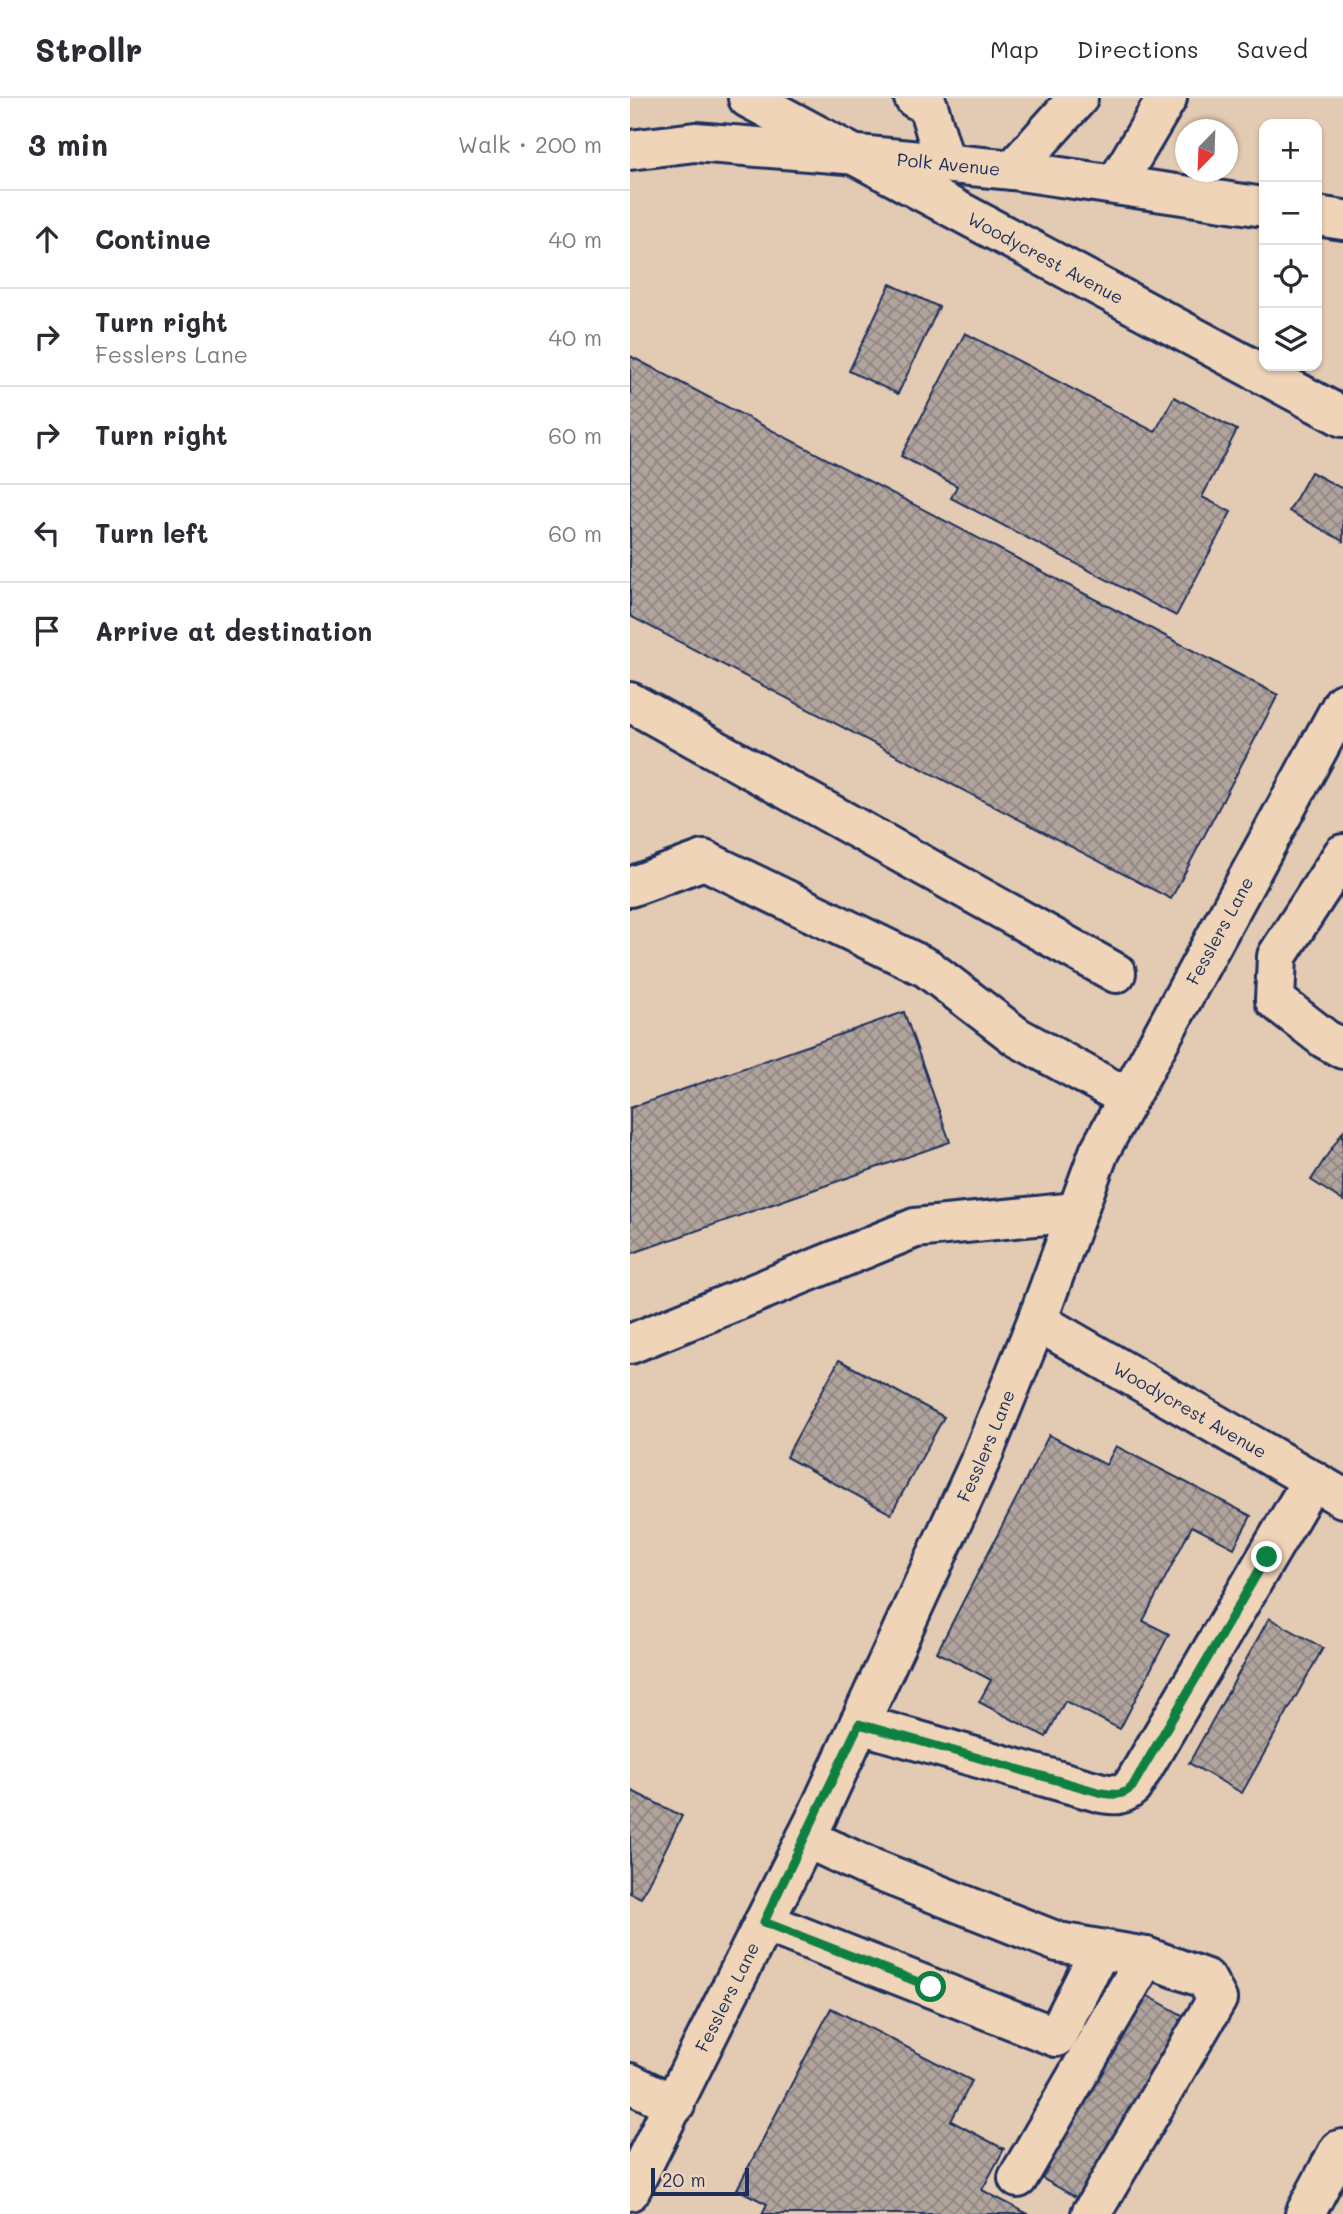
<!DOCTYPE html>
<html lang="en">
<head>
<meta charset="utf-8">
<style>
	body { margin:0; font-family:Mali,sans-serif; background:#f2f2f3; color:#2b2b33 }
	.controls { position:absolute; right:21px; top:21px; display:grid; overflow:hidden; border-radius:14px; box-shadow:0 2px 5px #0004 }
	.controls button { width:63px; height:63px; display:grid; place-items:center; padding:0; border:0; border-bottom:2px solid #e1e1e2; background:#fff; color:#2b2b33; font:35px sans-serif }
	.compass { position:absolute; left:545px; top:21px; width:63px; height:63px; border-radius:50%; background:#fff; box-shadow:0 2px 5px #0004; rotate:203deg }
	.scale { position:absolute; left:21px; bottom:18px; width:98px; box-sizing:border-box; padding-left:7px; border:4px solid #1b2f5e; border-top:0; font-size:19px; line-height:24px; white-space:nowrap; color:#1b2f5e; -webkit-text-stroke:5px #f0d4b7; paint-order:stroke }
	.stop { position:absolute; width:21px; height:21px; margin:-16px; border:5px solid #0b8043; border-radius:50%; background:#fff }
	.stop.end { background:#0b8043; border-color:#fff; box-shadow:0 2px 7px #0008 }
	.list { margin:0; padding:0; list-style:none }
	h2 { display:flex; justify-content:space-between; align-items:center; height:91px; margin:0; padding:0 28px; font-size:30px }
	h2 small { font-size:23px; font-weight:400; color:#7c7c81 }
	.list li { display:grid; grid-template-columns:46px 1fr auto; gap:21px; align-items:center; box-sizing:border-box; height:98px; padding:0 28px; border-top:2px solid #e1e1e2 }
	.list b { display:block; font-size:26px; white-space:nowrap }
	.list p { margin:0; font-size:23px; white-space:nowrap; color:#7c7c81 }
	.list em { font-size:23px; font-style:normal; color:#7c7c81 }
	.icon { flex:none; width:38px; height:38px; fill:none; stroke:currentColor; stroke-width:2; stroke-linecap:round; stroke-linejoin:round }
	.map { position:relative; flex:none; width:713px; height:2116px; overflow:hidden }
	header { display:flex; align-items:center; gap:42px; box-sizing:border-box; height:98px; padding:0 35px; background:#fff; border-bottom:2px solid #e1e1e2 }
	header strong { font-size:33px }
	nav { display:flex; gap:38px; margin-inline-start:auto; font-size:24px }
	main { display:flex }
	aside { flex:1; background:#fff }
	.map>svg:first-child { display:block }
	.building { fill:url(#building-cross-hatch); stroke:#1b2f5e; stroke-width:2 }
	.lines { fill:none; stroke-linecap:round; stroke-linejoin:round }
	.minor-casing { stroke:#1b2f5e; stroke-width:44 }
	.minor { stroke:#f0d4b7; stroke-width:38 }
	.route { stroke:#0b8043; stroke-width:9 }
	.labels { text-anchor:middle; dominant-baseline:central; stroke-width:7; stroke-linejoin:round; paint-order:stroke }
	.street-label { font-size:18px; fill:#1b2f5e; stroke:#f0d4b7 }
</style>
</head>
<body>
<header>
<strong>Strollr</strong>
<nav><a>Map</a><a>Directions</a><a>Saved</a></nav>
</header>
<main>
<aside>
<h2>3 min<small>Walk · 200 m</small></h2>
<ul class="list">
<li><svg class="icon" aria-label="ahead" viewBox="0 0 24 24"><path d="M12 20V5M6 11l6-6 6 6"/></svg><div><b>Continue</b></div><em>40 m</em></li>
<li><svg class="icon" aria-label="right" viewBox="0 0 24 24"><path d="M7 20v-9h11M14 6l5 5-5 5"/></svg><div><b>Turn right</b><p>Fesslers Lane</p></div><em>40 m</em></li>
<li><svg class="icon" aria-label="right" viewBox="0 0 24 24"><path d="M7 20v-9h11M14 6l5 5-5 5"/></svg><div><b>Turn right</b></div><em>60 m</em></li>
<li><svg class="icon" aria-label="left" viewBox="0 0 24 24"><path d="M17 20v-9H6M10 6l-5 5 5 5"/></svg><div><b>Turn left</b></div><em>60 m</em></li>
<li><svg class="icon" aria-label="arrive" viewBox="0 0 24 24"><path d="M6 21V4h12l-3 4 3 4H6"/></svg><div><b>Arrive at destination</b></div></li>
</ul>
</aside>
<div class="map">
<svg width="713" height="2116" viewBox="0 0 713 2116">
	<defs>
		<pattern id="building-cross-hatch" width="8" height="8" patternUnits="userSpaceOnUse" patternTransform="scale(1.75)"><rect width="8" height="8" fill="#b1a49d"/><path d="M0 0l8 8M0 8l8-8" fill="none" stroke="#8f8683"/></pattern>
	</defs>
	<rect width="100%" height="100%" fill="#e3cab2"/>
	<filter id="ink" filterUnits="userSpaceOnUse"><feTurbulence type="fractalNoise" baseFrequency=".0143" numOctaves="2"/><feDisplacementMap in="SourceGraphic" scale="14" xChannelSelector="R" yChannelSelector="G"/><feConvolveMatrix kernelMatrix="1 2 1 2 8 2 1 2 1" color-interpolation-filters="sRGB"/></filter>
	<g filter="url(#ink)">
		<path class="building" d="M260,186L309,209L268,296L219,273Z
			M335,235L525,334L544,299L607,332L572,399L601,414L546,518L321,400L327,388L271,358Z
			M0,258L648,597L541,801L0,518Z
			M681,374L713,391V443L659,413Z
			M274,914L320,1044L0,1156V1010Z
			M713,1033V1103L681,1082Z
			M209,1262L314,1319L261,1416L156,1359Z
			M419,1337L476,1367L486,1348L621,1418L604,1450L562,1428L513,1523L539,1536L490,1631L435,1603L416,1639L349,1604L361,1582L307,1554Z
			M639,1520L693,1550L612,1695L559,1665Z
			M0,1692L52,1718L11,1800L0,1795Z
			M511,1894L561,1922L458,2106L408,2078Z
			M201,1910L342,1983L321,2023L374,2051L352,2092L398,2116H132L137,2106L107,2091Z"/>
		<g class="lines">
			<defs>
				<g id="minor">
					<path id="s1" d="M118,0L713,319"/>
					<path d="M284,0L298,8L315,65"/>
					<path id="s2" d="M0,52L65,44L228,57L383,72L634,109"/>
					<path d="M383,72L448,0"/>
					<path d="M486,86L537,0"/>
					<path d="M687,118L713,122"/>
					<path d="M0,604L486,875"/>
					<path d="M713,756L647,858L645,902L695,941L713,951"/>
					<path d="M0,789L74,762L297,870L387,939L498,1000"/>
					<path id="s3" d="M407,1223L713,1400"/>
					<path d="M0,1246L285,1130L446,1114"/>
					<path d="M229,1626L472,1695C485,1697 492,1698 502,1689L682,1382"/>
					<path d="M176,1740L236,1768L428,1844L516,1859L576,1881L587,1901L461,2116"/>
					<path d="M134,1824L426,1939L470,1852"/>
					<path d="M0,1985L45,2007"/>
					<path d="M388,2080L516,1859"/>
					<path id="s4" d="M0,2093L187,1718L351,1361L407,1223L469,1054L713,605"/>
					<path d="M675,2116L709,2052L713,2051"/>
				</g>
			</defs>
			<use href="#minor" class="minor-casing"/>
			<use href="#minor" class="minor"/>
		</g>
	</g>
	<g class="lines" filter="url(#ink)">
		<path class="route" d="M301,1889L134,1824L229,1626L472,1695C485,1697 492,1698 502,1689L637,1459"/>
	</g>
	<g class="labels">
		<g class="street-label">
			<text stroke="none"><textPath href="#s2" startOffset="320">Polk Avenue</textPath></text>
			<text stroke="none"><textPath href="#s1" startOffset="338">Woodycrest Avenue</textPath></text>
			<text stroke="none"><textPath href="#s4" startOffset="1393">Fesslers Lane</textPath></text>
			<text stroke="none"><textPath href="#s3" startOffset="177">Woodycrest Avenue</textPath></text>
			<text stroke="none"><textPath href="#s4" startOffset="826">Fesslers Lane</textPath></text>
			<text stroke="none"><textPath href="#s4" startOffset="217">Fesslers Lane</textPath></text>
		</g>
	</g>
</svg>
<div class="controls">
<button>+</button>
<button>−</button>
<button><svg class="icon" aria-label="locate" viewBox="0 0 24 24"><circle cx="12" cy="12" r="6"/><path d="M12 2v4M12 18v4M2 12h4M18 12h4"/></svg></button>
<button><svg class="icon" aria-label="layers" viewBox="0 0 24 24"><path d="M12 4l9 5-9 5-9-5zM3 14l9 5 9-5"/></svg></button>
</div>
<svg class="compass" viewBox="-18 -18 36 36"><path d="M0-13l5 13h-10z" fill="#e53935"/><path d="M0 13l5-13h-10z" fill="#7c7c81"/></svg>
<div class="scale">20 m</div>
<div class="stop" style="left:301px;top:1889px"></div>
<div class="stop end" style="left:637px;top:1459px"></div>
</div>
</main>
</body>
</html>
